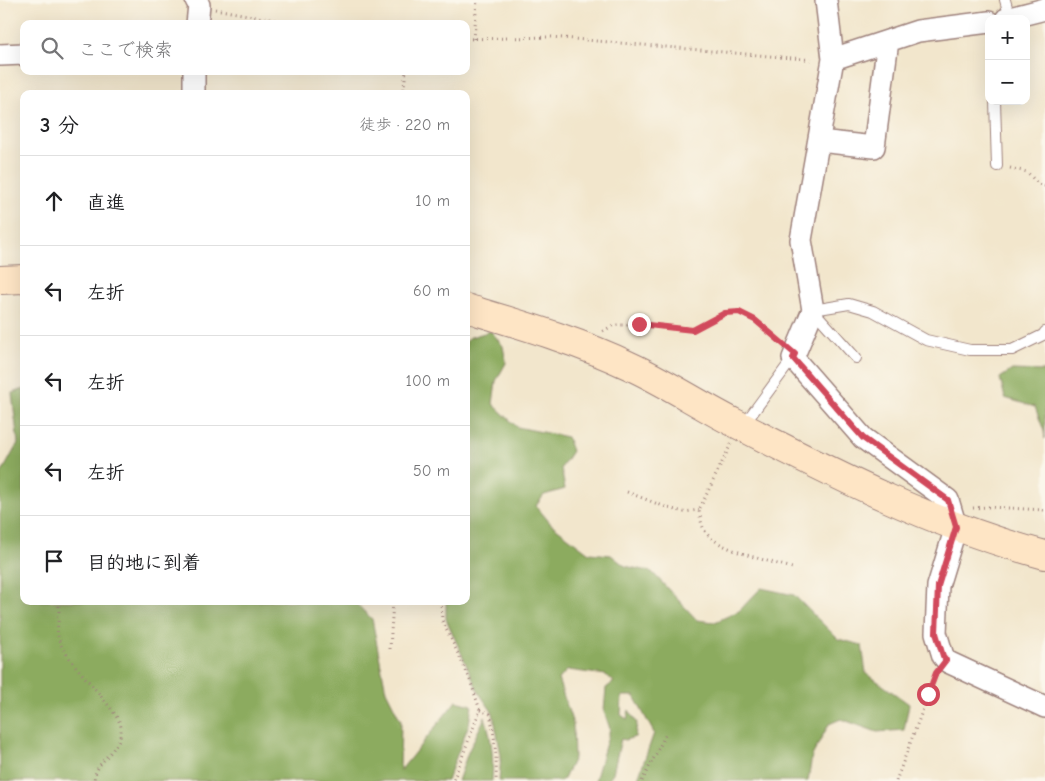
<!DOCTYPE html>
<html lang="ja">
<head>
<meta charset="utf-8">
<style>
	body { margin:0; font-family:"Comic Neue","Klee One",sans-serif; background:#f2f2f2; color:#202124 }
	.controls { position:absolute; right:15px; top:15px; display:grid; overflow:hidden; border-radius:10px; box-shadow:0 5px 20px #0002 }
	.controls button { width:45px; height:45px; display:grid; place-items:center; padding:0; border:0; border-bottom:1px solid #e0e0e0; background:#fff; color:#202124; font:25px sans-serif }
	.stop { position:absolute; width:15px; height:15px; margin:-11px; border:4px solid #d1495b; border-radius:50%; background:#fff }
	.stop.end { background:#d1495b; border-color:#fff; box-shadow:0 1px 5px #0008 }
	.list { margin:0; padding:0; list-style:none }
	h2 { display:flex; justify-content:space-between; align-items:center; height:65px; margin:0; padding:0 20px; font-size:21px }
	h2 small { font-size:16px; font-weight:400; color:#757577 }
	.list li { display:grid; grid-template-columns:32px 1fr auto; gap:15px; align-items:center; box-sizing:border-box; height:90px; padding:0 20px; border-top:1px solid #e0e0e0 }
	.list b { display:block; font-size:19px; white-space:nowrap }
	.list em { font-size:16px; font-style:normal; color:#757577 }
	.icon { flex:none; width:28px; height:28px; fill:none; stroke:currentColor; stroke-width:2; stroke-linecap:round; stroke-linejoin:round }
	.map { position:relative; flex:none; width:1045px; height:781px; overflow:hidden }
	.search { position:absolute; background:#fff; box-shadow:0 5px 20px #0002; left:20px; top:20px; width:450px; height:55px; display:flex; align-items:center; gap:12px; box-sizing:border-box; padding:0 18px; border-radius:10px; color:#757577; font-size:19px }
	.panel { position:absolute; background:#fff; box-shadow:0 5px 20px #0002; left:20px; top:90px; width:450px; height:515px; border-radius:10px }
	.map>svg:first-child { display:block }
	.forest { fill:#8cab5f; stroke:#6b6545 }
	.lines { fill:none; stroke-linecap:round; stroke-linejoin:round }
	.lane-casing { stroke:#9e827c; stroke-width:12 }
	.street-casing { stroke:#9e827c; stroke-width:24 }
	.secondary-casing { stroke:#9e827c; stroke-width:30 }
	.path { stroke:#9e827c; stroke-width:3; stroke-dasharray:1 4; stroke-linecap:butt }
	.lane { stroke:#fff; stroke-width:10 }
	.street { stroke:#fff; stroke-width:21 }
	.secondary { stroke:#fee5c5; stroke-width:28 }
	.route { stroke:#d1495b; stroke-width:6 }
</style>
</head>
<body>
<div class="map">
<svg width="1045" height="781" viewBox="0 0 1045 781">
	<rect width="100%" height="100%" fill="#fbf7ec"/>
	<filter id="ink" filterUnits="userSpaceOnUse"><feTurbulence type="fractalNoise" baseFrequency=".02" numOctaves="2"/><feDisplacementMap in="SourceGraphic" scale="10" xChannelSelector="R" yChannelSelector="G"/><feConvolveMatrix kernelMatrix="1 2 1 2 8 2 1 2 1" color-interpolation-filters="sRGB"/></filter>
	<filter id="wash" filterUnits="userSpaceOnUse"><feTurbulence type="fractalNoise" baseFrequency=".0096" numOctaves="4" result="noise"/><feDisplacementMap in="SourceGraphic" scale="20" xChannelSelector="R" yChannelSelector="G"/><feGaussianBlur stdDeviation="1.12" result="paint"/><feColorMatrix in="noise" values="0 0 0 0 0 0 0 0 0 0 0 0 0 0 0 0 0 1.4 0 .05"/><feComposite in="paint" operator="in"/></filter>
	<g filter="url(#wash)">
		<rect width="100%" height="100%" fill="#f2e6cc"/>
		<path class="forest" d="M491,331L503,346L506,363L496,381L493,404L517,427L567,437L572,451L561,468L565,489L544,495L536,506L551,524L589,553L611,555L625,566L652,572L697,620L715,622L739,611L761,588L794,595L838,639L862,645L866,673L909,704L904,730L877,732L841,719L829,724L812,756L808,781H637L654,733L634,696H622L621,715L627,719L629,710L637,723L635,737L625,740L621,739L613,773L607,781H595L610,729L604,711L606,688L614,682L606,675L568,670L558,679L573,724L574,758L564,779L559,781H499L501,755L493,713L479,693L446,619V601H466V340L471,337Z
			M1012,370L1045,371V439L1044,431L1035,407L1005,398L1000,378Z
			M24,389V601H353L372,619L386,691L401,721L400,771L456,701L472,705L469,724L447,781H0V476L18,443L12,393Z
			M485,717C492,739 494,759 492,781H458L468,752Z"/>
	</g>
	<g filter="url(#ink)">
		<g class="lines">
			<defs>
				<path id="lane" d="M1005,0L1010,18
					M995,101L997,166
					M813,310L849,304L873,311L926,340L970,350H1012L1043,335L1045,332
					M813,310L856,358
					M743,426L793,358"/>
				<path id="street" d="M196,0L199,5L197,24
					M826,0L833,59L801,240L813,310L793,358L863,438L948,500L956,527L938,586L936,633L943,656L948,662L1045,707
					M1006,19L1045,9
					M0,55L24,54
					M833,59L918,31L989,22
					M194,94V71
					M819,141L874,147L888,41"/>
				<path id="secondary" d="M0,280L24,279
					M466,308C522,325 578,341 630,366C665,382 698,404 733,422C833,474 935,526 1045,555"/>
			</defs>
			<use href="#lane" class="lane-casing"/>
			<use href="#street" class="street-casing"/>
			<use href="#secondary" class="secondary-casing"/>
			<path class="path" d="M215,9L296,24
				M466,39L551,37L815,60
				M474,39L477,0
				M403,94L406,71
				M1010,168L1027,172L1038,184L1045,186
				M603,331L614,325H639L693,330L725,313L739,312L755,320L779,341
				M731,444L699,510C700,518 702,529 708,535C723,551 769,561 792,568
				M627,492L668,508L684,512L699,510
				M973,508L988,507L1045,510
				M58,601C61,613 56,625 58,636C60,652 90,682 100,695C106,702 121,720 121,728C122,751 95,759 94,781
				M441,601L442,620L469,677L480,710L453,781
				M390,649L393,601
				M480,710L490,714C495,737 497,758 496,781
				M642,781L667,732
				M896,781L936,674"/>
			<use href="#lane" class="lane"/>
			<use href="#street" class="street"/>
			<use href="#secondary" class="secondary"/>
		</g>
	</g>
	<g class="lines" filter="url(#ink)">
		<path class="route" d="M639,324L693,330L725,313L739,312L755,320L795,354L793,358L863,438L948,500L956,527L938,586L936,633L943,656L946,660L936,673L928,694"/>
	</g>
</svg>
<div class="controls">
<button>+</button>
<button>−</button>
</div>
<div class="stop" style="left:928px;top:694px"></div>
<div class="stop end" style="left:639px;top:324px"></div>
<div class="search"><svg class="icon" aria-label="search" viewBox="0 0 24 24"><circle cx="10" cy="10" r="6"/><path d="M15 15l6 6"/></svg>ここで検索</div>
<section class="panel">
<h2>3 分<small>徒歩 · 220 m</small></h2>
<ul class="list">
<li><svg class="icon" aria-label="ahead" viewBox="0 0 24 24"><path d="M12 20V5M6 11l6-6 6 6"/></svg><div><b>直進</b></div><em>10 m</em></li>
<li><svg class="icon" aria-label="left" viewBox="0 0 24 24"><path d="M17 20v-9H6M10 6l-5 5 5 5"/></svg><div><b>左折</b></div><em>60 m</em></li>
<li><svg class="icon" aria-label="left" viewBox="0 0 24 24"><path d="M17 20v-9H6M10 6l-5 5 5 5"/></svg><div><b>左折</b></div><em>100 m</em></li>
<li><svg class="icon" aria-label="left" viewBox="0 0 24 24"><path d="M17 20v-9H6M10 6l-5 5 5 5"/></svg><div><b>左折</b></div><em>50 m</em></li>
<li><svg class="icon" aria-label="arrive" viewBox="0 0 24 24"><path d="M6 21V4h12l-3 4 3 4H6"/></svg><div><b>目的地に到着</b></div></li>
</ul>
</section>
</div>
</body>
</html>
